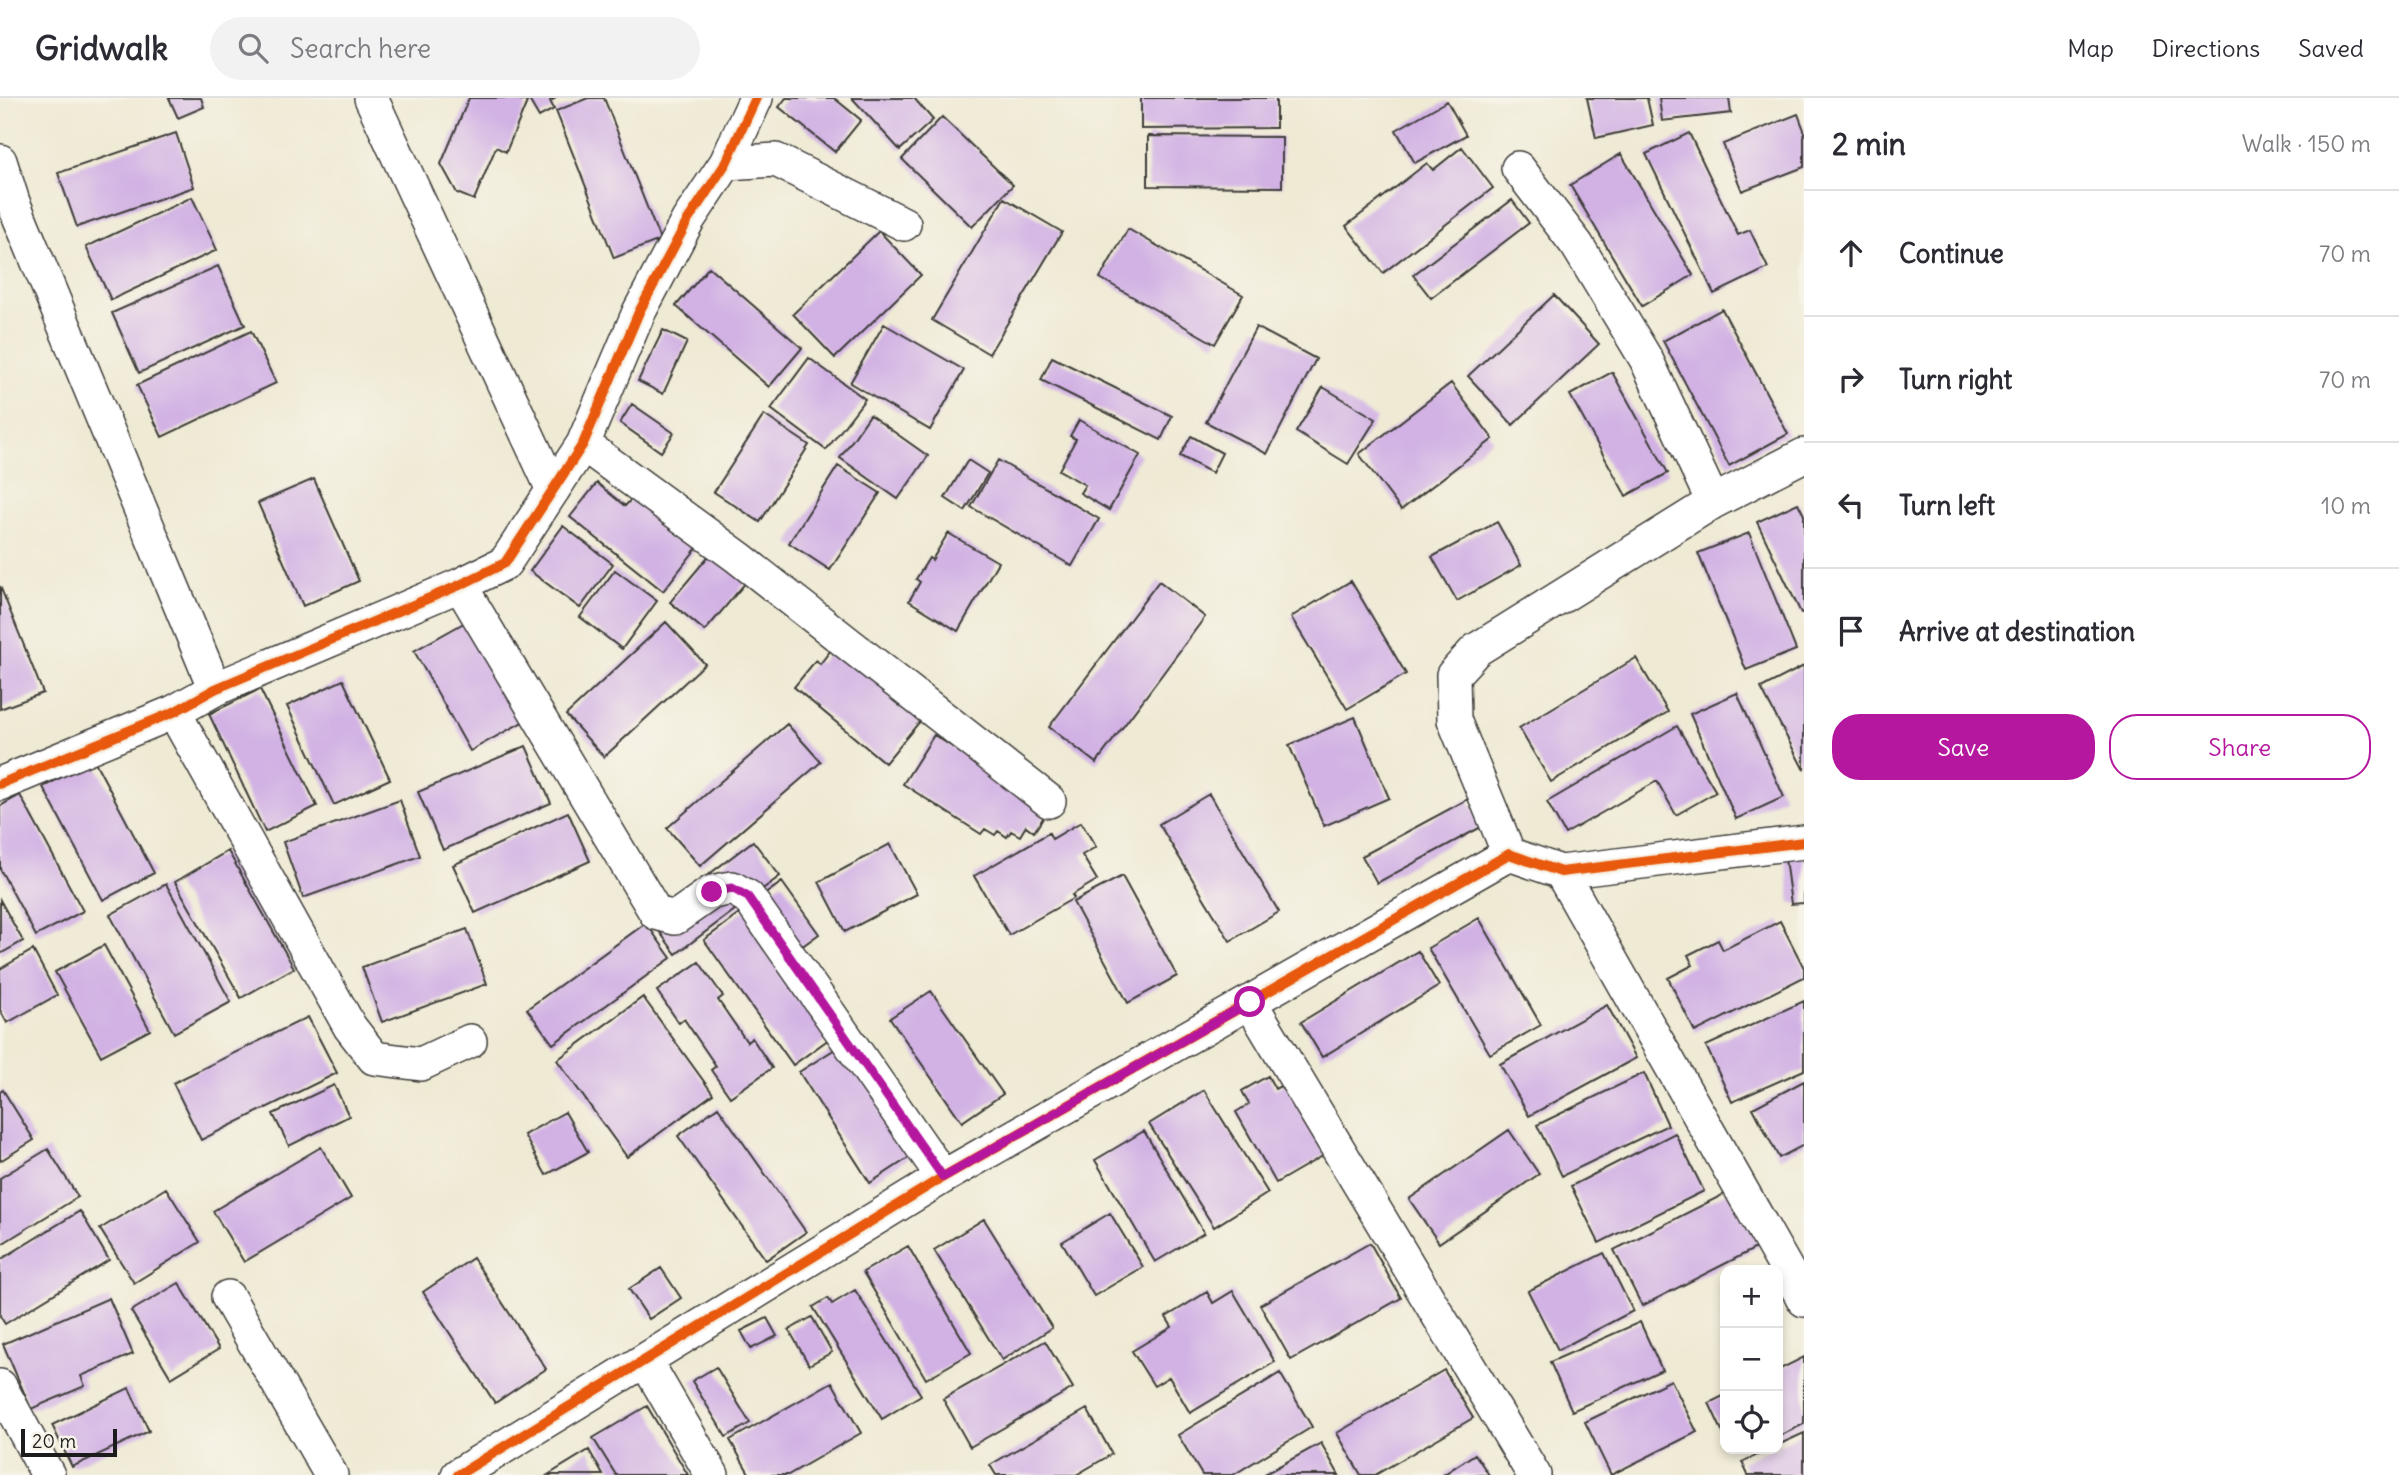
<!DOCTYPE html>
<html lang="en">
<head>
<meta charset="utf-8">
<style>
	body { margin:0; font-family:Delius,sans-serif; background:#f2f2f3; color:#2b2b33 }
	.controls { position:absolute; right:21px; bottom:21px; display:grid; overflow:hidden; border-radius:14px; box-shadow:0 4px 10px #0003 }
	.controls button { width:63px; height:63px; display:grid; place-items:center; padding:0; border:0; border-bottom:2px solid #e1e1e2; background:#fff; color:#2b2b33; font:35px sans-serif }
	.scale { position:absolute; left:21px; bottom:18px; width:96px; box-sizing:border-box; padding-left:7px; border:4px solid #1c1c1c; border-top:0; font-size:19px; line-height:24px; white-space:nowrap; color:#1c1c1c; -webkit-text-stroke:5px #f7f3e8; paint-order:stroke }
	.stop { position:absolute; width:21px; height:21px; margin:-16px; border:5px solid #b5179e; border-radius:50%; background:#fff }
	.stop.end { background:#b5179e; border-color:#fff; box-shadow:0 2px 7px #0008 }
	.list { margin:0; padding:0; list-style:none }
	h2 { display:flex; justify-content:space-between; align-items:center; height:91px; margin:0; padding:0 28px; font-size:30px }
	h2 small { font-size:23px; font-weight:400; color:#7c7c81 }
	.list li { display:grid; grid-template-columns:46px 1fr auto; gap:21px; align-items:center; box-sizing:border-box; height:126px; padding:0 28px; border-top:2px solid #e1e1e2 }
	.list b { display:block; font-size:26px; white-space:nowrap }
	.list em { font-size:23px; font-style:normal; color:#7c7c81 }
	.actions { display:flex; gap:14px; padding:21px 28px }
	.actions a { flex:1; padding:16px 0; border:2px solid #b5179e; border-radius:28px; text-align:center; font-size:24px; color:#b5179e }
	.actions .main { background:#b5179e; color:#fff }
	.icon { flex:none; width:38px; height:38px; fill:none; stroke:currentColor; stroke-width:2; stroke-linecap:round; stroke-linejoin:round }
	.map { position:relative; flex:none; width:1804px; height:1377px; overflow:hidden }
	header { display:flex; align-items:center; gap:42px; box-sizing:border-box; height:98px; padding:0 35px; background:#fff; border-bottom:2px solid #e1e1e2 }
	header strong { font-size:33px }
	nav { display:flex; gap:38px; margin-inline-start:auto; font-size:24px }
	.search { width:490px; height:63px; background:#f2f2f3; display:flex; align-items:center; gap:18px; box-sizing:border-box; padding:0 24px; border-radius:38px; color:#7c7c81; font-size:26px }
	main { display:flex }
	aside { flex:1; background:#fff }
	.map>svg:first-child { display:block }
	.building { fill:#d2b2e4 }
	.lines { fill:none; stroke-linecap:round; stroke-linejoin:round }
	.minor-casing { stroke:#3c3b38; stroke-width:36 }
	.minor { stroke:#fff; stroke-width:33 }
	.cycleway-casing { stroke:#f7f3e8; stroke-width:15 }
	.cycleway { stroke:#e8590c; stroke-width:10 }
	.route { stroke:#b5179e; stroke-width:9 }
</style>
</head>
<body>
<header>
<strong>Gridwalk</strong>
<div class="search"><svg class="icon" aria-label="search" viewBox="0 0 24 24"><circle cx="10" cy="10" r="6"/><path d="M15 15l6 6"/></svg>Search here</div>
<nav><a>Map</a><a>Directions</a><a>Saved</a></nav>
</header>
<main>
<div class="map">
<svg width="1804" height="1377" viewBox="0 0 1804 1377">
	<rect width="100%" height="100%" fill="#f7f3e8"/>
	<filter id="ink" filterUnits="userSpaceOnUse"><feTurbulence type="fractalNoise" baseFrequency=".0143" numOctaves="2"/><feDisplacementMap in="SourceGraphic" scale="14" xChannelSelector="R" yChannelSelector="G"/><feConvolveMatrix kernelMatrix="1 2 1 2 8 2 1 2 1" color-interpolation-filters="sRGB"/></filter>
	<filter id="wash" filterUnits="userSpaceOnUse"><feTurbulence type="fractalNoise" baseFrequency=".00686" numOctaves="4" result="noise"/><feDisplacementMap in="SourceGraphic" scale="28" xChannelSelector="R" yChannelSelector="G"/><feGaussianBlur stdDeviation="1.57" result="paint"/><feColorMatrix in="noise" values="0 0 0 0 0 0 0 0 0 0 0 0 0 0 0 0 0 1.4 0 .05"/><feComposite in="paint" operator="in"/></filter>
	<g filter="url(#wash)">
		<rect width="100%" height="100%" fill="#efead4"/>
		<g id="blocks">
			<path class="building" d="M169,0H201L204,9L178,20Z
				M469,0H516L527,4L506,54L496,49L474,102L457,95L441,66Z
				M528,0H556L550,3L554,11L539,19Z
				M588,0H604L660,142L614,160L556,13Z
				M786,0H834L861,22L835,54L779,9Z
				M852,0H914L933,22L900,52Z
				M1141,0H1276V30L1141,31Z
				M1587,0H1647L1653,27L1596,40Z
				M1659,0H1729L1731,15L1662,23Z
				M1447,3L1466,37L1415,65L1396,32Z
				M1798,16L1804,32V69L1742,93L1723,46Z
				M942,19L1013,87L972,129L902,61Z
				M176,35L194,89L77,129L58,75Z
				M1689,35L1738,137L1750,132L1768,170L1714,196L1646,56Z
				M1148,38L1282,39V89L1148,88Z
				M1462,49L1493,90L1383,175L1346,128L1427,65L1433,72Z
				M1621,56L1693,177L1642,208L1570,87Z
				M192,99L217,152L111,202L86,149Z
				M1004,100L1062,134L989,256L932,222Z
				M1512,102L1529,125L1431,200L1413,177Z
				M1128,131L1243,197L1215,246L1100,180Z
				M879,133L921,177L835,260L793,216Z
				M218,168L245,227L139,275L112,215Z
				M709,169L802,250L769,289L676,208Z
				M1554,197L1599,246L1513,327L1468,278Z
				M1722,211L1788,336L1729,368L1663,243Z
				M884,226L964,272L930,332L850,285Z
				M1256,229L1316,261L1267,356L1206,324Z
				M663,232L687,244L663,296L638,283Z
				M251,233L276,285L162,339L137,287Z
				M1052,259L1172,318L1161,342L1041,282Z
				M809,260L865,301L826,352L771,311Z
				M1612,274L1668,375L1626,398L1570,297Z
				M1451,285L1493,341L1401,412L1359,356Z
				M1323,289L1376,321L1348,366L1296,334Z
				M632,306L674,335L661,354L620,325Z
				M764,317L809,347L760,424L714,394Z
				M870,317L928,358L898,401L840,360Z
				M1079,322L1140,357L1109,412L1080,395L1085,387L1059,372L1076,341L1070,338Z
				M1191,338L1222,355L1212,375L1180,358Z
				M968,362L988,375L965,413L945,400Z
				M998,362L1099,421L1072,468L971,409Z
				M838,368L880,395L830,472L789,445Z
				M314,381L359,483L303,508L258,405Z
				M597,385L625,408L635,397L699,447L663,493L570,419Z
				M1798,405L1804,417V514L1801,515L1757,424Z
				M1497,424L1521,467L1457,503L1432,459Z
				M563,428L613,466L580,510L530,473Z
				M948,435L998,464L958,533L909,503L920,484L916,481L929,460L932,462Z
				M1749,435L1796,552L1746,572L1698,455Z
				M712,454L747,483L705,533L670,504Z
				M615,472L657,503L622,551L580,519Z
				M1159,483L1205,519L1096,665L1049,629Z
				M1351,483L1406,576L1347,611L1291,519Z
				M0,488L43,595L0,611Z
				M471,521L526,622L470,653L414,553Z
				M666,524L705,566L604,659L566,617Z
				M834,548L922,621L885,665L794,589L816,562L820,566Z
				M1636,560L1668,614L1551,684L1519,630Z
				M1804,568V672L1761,590Z
				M343,582L390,681L334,707L287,608Z
				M260,591L317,708L265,734L209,616Z
				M1737,595L1784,699L1736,721L1690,616Z
				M1355,619L1389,700L1324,728L1289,647Z
				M787,626L821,664L700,768L667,730Z
				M1677,628L1716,694L1676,717L1657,683L1565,736L1547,704Z
				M934,637L1049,711L1034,734L1026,728L1020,738L1011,733L1007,739L998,733L995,737L985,731L981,736L903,686Z
				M526,648L551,705L443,752L418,694Z
				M94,662L154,775L103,802L43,689Z
				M1209,696L1279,814L1230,843L1159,726Z
				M20,697L83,813L36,838L0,771V708Z
				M1468,701L1483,728L1377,785L1362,758Z
				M400,702L420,758L303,800L283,744Z
				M568,714L590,763L475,815L453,767Z
				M1081,724L1096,749L1082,757L1097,782L1072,797L1074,800L1009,837L974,778L1049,735L1052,741Z
				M753,743L780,778L676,856L650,821Z
				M890,746L917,796L845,834L819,784Z
				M1804,751V805L1791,806L1784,753Z
				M228,753L294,870L241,900L175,784Z
				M1122,778L1177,878L1128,905L1073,804Z
				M782,784L819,836L790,857L753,805Z
				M166,786L231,904L174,935L110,817Z
				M0,802L23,843L0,856Z
				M750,808L840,933L793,967L704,842Z
				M1479,820L1541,927L1490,956L1428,850Z
				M1780,823L1804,870V879L1695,934L1668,880L1693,867L1688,857L1718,842L1723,852Z
				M646,825L671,860L553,946L527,911Z
				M467,831L487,886L382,924L362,869Z
				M104,847L150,932L101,958L55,874Z
				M33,852L57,897L7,925L0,912V871Z
				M1418,853L1439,888L1322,959L1301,924Z
				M699,864L723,898L718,902L747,944L752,940L772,970L730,999L711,972L716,968L684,921L679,925L657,893Z
				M931,893L1003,996L962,1024L890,920Z
				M643,899L713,996L627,1059L557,962Z
				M1804,903V972L1732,1004L1706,948Z
				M1607,907L1636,960L1529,1018L1500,966Z
				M308,919L337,975L201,1042L173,985Z
				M851,941L922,1051L870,1085L799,974Z
				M1644,975L1668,1027L1562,1078L1537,1027Z
				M1268,978L1275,991L1286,985L1326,1056L1276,1085L1236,1014L1249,1006L1242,993Z
				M1804,983V1047L1779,1060L1753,1010Z
				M334,987L349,1018L289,1048L273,1016Z
				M3,992L34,1042L0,1063V994Z
				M1204,992L1268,1095L1214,1129L1149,1026Z
				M718,1009L806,1134L766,1162L678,1038Z
				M565,1014L588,1054L546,1077L524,1037Z
				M1509,1032L1539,1076L1439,1145L1409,1101Z
				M1144,1033L1204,1135L1155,1164L1095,1062Z
				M1675,1035L1704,1093L1599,1145L1571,1088Z
				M321,1049L351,1100L244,1164L213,1113Z
				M48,1051L78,1099L0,1147V1080Z
				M166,1090L200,1144L134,1185L100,1131Z
				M1732,1092L1760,1148L1642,1208L1614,1152Z
				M80,1113L109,1162L5,1226L0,1218V1162Z
				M1110,1115L1143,1169L1094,1198L1062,1144Z
				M984,1121L1052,1230L1002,1262L934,1152Z
				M1370,1145L1401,1200L1291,1262L1260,1207Z
				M908,1148L971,1255L926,1281L863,1174Z
				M1604,1155L1633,1213L1558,1252L1528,1193Z
				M473,1160L546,1271L495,1305L423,1194Z
				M661,1170L681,1200L649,1221L629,1191Z
				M179,1185L219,1251L171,1280L131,1213Z
				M855,1192L921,1297L882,1321L813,1209L828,1200L832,1206Z
				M1233,1193L1275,1264L1190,1315L1169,1279L1154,1288L1132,1253L1172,1229L1166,1219L1207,1194L1213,1205Z
				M109,1200L133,1256L81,1278L85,1288L31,1311L3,1246Z
				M812,1219L832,1254L809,1267L789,1232Z
				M767,1220L777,1238L751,1251L741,1233Z
				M1640,1224L1662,1272L1572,1313L1550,1264Z
				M1045,1243L1073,1290L970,1349L943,1301Z
				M1804,1259V1326L1778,1339V1272Z
				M716,1269L750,1325L726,1339L692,1283Z
				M1444,1272L1473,1320L1375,1377H1361L1337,1335Z
				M1280,1275L1312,1329L1233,1377H1202L1178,1337Z
				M1671,1282L1697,1334L1611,1377L1585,1324Z
				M832,1284L861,1335L788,1377H750L730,1342Z
				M129,1290L149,1333L72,1369L52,1327Z
				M1725,1297V1339L1709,1305Z
				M647,1308L688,1377H616L593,1340Z
				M1087,1311L1112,1356L1076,1377H996L990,1367Z
				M1804,1335V1377H1748L1742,1364L1770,1351H1778V1347Z
				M1321,1345L1339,1377H1263Z
				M589,1352L603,1377H548Z
				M1475,1356L1489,1377H1443Z"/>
		</g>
	</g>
	<g filter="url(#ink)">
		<use href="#blocks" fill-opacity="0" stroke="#3c3b38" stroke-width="2"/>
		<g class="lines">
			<defs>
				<path id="minor" d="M371,0L553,392
					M0,63L13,104L215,591
					M726,65L776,62L904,126
					M1518,70L1577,147L1646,261L1713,404
					M583,346L739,460L1049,703
					M460,487L656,815L675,820L712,794L732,790L748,799L943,1079
					M174,614L350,929L374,960L421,966L470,943
					M0,686L174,614L215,591L460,487L505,465L583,346L639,214L688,122L726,65L756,0
					M1509,756L1454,622L1453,577L1476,552L1713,404L1804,357
					M1561,774L1804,1202
					M1250,904L1534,1377
					M228,1199L331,1377
					M645,1262L712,1377
					M0,1288L48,1377
					M458,1377L943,1079L1509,756L1561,774L1804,744"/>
			</defs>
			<use href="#minor" class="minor-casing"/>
			<use href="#minor" class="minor"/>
			<defs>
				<path id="cycleway" d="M0,686L174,614L215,591L460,487L505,465L583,346L639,214L688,122L726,65L756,0
					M458,1377L943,1079L1509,756L1561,774L1804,744"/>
			</defs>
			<use href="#cycleway" class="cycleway-casing"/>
			<use href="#cycleway" class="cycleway"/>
		</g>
	</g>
	<g class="lines" filter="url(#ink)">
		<path class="route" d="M712,794L732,790L748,799L943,1079L1250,904"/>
	</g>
</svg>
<div class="controls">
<button>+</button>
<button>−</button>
<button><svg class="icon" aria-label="locate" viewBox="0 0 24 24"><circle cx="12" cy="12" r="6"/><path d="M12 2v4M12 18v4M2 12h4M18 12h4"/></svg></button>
</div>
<div class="scale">20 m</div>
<div class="stop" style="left:1250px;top:904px"></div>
<div class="stop end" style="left:712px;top:794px"></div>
</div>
<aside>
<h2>2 min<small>Walk · 150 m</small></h2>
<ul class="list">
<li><svg class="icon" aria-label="ahead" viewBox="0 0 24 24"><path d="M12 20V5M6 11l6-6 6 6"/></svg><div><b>Continue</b></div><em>70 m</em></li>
<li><svg class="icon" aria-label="right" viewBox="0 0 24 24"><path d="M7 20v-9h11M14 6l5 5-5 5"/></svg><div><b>Turn right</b></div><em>70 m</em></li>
<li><svg class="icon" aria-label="left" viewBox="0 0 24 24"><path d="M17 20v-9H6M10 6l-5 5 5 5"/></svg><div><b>Turn left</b></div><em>10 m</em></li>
<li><svg class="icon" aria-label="arrive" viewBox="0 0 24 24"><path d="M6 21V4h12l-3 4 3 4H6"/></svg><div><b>Arrive at destination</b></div></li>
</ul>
<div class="actions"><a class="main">Save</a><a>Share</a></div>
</aside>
</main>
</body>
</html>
